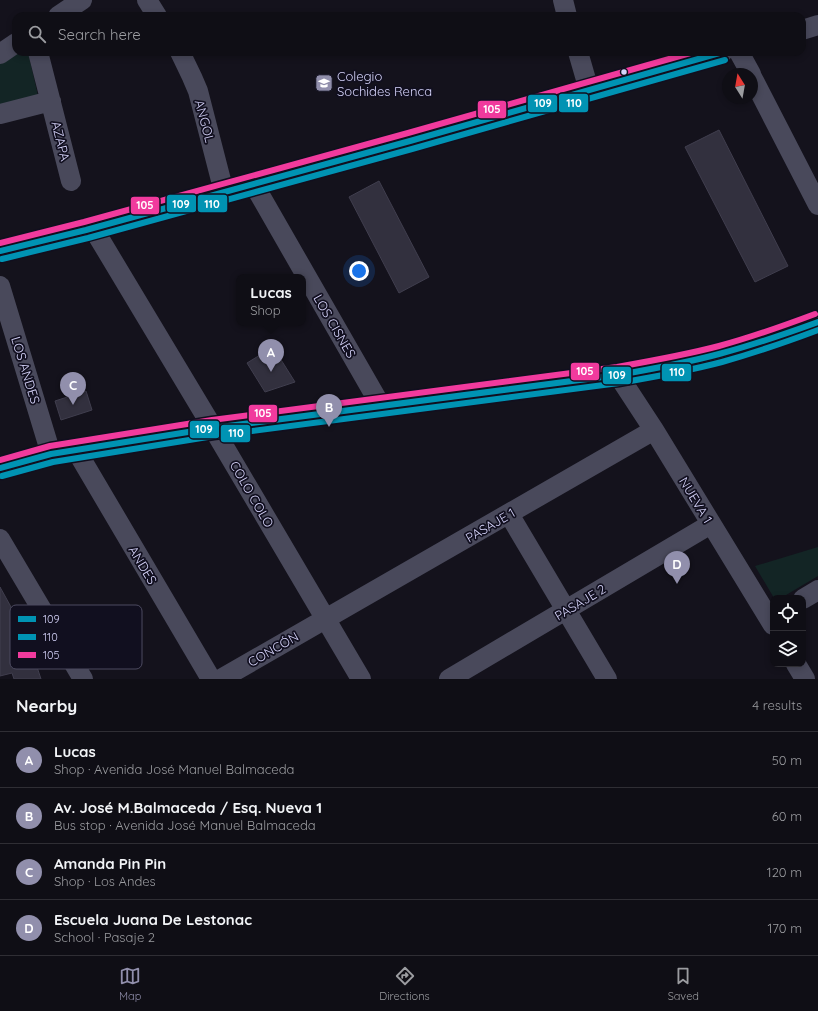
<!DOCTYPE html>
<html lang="en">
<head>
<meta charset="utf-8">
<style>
	body { margin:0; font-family:Quicksand,sans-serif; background:#18171e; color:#f1f3f6 }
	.controls { position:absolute; right:12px; bottom:12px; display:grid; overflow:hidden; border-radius:8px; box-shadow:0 2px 6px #0003 }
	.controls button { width:36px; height:36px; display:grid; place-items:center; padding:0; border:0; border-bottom:1px solid #2f2e34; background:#0f0e15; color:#f1f3f6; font:20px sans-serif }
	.compass { position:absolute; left:722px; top:68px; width:36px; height:36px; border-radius:50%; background:#0f0e15; box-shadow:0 2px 6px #0003; rotate:349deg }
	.you { position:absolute; left:359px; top:271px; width:14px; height:14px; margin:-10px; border:3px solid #fff; border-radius:50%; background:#1a73e8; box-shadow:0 0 0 6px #1a73e833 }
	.badge { display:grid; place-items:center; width:26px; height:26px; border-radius:50%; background:#918fac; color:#fff; font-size:13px; font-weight:700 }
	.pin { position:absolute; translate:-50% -33px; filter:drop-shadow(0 1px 2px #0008) }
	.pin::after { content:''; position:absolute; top:21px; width:14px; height:12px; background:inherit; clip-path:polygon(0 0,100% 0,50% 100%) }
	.popup { position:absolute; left:236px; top:274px; width:70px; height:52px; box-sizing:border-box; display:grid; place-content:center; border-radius:8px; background:#0f0e15; filter:drop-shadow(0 1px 3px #0005); font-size:13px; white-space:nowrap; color:#9b9ca0 }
	.popup b { font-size:15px; color:#f1f3f6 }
	.popup::after { content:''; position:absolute; left:50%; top:100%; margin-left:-8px; border:8px solid transparent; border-top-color:#0f0e15 }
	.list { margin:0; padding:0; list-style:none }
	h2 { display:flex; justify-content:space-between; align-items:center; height:52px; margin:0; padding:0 16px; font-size:17px }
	h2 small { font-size:13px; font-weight:400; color:#9b9ca0 }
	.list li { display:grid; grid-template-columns:26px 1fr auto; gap:12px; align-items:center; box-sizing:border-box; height:56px; padding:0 16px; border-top:1px solid #2f2e34 }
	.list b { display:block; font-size:15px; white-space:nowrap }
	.list p { margin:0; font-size:13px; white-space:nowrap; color:#9b9ca0 }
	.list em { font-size:13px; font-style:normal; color:#9b9ca0 }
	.icon { flex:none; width:22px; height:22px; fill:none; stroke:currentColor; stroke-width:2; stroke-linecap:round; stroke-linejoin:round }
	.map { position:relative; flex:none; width:818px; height:679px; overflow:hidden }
	.search { position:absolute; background:#0f0e15; box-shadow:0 2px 6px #0003; left:12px; right:12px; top:12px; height:44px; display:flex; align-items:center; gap:10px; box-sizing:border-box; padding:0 14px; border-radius:12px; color:#9b9ca0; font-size:15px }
	.sheet { height:276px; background:#0f0e15 }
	nav { display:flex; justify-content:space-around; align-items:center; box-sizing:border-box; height:56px; border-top:1px solid #2f2e34; background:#0f0e15; font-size:11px; color:#9b9ca0 }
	nav a { display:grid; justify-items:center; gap:2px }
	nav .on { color:#918fac }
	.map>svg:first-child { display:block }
	.green { fill:#132525 }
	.building { fill:#32303e; stroke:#403e4e }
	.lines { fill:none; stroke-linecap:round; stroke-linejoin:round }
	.minor { stroke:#49495b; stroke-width:20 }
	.major { stroke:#5b536c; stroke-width:22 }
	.bus-1-casing { stroke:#110f1f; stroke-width:9 }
	.bus-2-casing { stroke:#110f1f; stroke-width:9 }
	.bus-3-casing { stroke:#110f1f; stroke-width:9 }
	.bus-1 { stroke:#0093b3; stroke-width:6 }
	.bus-2 { stroke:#0093b3; stroke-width:6 }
	.bus-3 { stroke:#f13a9d; stroke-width:6 }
	.bus-dot { fill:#d5d3f9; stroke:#110f1f; stroke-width:1.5 }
	.labels { text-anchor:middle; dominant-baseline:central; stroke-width:3.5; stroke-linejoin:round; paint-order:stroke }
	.poi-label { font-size:13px; fill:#d5d3f9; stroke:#110f1f; text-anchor:start }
	.street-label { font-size:13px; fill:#d5d3f9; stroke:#110f1f }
	.key { fill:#110f1f; stroke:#4c4a60; stroke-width:1 }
	.key-label { font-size:11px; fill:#d5d3f9 }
	.line-badge { stroke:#110f1f; stroke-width:1.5 }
	.badge-label { font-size:11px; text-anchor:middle; font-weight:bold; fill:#fff }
</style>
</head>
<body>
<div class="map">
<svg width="818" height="679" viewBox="0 0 818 679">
	<rect width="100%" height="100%" fill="#14121c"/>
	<path class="green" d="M16,52H28L41,109L0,118V62Z
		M818,547V576L781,598H774L755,566Z"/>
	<path class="building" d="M719,130L788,266L755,282L685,147Z
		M379,181L429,277L399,293L349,197Z
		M273,347L295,382L265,392L247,363Z
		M86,391L92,410L61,420L55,401Z
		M0,587L43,665L37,667L41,679H14L12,673L0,676Z"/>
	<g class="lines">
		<path class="minor" d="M147,0L157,16
			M563,0L567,16
			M58,16L82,0
			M802,30L818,25
			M38,52L71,181
			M180,52L192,77L198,91L224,192
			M578,52L589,90
			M739,52L751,74
			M0,54L16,43
			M752,77L818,205
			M0,114L51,101
			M253,183L381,406
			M93,228L213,428L361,679
			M0,251L86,230L291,173L410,141L723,52
			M0,286L51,454
			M618,375L654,430L773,625
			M76,450L211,679
			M509,514L607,679
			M0,539L83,679
			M803,599L818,590
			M796,664L805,679
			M221,679L654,430
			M449,679L711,524"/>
		<path class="major" d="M0,468L51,454L213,428L618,375C657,368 696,361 734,350C763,342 790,332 818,322"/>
		<defs>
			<path id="bus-1" d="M0,251L86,230L410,141L723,52
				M0,468L51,454L213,428L618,375C652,369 686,363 719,354C753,345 785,334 818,322"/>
			<path id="bus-2" d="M2,259L88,238L412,149L725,60
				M2,476L53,462L214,436L619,383C654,377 688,371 722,362C754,353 786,342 818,330"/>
			<path id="bus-3" d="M0,243L84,222L408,133L694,52
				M0,460L50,446L212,420L617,367C651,361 685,355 719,346C752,337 783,326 815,314"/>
		</defs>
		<use href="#bus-1" class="bus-1-casing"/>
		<use href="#bus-2" class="bus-2-casing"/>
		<use href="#bus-3" class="bus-3-casing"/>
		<use href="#bus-1" class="bus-1"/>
		<use href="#bus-2" class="bus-2"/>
		<use href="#bus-3" class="bus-3"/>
	</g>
	<defs>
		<symbol id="school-square" viewBox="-11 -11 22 22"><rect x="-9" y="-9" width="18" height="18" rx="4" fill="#918fac" stroke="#110f1f"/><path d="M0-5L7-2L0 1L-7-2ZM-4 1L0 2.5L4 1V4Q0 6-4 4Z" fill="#fff"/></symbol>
	</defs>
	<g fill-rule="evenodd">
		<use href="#school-square" x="314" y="73" width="20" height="20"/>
	</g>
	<circle class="bus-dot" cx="624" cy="72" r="3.5"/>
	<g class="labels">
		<g class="poi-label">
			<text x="337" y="76">Colegio<tspan x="337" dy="15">Sochides Renca</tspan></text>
		</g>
		<g class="street-label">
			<text transform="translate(205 121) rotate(75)">ANGOL</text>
			<text transform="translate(61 141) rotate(76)">AZAPA</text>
			<text transform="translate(335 326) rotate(60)">LOS CISNES</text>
			<text transform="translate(26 370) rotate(73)">LOS ANDES</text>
			<text transform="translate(252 494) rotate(60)">COLO COLO</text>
			<text transform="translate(696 500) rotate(59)">NUEVA 1</text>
			<text transform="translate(490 525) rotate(-30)">PASAJE 1</text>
			<text transform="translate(143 565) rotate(59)">ANDES</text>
			<text transform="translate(580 602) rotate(-31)">PASAJE 2</text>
			<text transform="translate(273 649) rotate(-30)">CONCÓN</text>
		</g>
	</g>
	<rect x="10" y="605" width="132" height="64" rx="6" class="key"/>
	<rect x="18" y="616" width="18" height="6" fill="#0093b3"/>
	<rect x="18" y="634" width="18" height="6" fill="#0093b3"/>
	<rect x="18" y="652" width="18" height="6" fill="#f13a9d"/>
	<g class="key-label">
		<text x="43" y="623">109</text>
		<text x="43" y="641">110</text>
		<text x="43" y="659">105</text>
	</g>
	<g class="line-badge">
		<rect x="558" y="93" width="31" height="20" rx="4" fill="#0093b3"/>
		<rect x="527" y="94" width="31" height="19" rx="4" fill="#0093b3"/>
		<rect x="477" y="100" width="30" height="19" rx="4" fill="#f13a9d"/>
		<rect x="166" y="194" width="31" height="19" rx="4" fill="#0093b3"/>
		<rect x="197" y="194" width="31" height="19" rx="4" fill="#0093b3"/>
		<rect x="130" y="196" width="30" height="19" rx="4" fill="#f13a9d"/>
		<rect x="570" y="362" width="30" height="19" rx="4" fill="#f13a9d"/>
		<rect x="661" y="363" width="31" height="19" rx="4" fill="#0093b3"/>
		<rect x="602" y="366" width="30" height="19" rx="4" fill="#0093b3"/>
		<rect x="248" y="404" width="30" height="19" rx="4" fill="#f13a9d"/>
		<rect x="189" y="420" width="31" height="19" rx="4" fill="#0093b3"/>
		<rect x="220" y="424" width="31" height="19" rx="4" fill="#0093b3"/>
	</g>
	<g class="badge-label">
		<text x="574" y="107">110</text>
		<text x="543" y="107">109</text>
		<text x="492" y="113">105</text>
		<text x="181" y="208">109</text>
		<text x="212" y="208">110</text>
		<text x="145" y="209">105</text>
		<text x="585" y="375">105</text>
		<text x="677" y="376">110</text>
		<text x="617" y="379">109</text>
		<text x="263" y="417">105</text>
		<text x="204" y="433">109</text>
		<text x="236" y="437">110</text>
	</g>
</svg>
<div class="controls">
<button><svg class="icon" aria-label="locate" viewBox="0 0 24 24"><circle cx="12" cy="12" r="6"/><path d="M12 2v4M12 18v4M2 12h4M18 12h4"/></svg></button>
<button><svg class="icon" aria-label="layers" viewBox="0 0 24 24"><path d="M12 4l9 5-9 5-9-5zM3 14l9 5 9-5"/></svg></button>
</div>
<svg class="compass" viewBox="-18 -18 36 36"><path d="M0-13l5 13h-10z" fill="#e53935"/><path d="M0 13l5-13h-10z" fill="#9b9ca0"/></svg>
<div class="you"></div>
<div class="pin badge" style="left:271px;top:372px">A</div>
<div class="popup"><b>Lucas</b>Shop</div>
<div class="pin badge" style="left:329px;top:427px">B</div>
<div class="pin badge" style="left:73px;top:405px">C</div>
<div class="pin badge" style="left:677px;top:584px">D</div>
<div class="search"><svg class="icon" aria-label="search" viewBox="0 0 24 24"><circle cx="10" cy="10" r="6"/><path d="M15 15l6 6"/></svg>Search here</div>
</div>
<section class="sheet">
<h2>Nearby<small>4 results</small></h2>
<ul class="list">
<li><span class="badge">A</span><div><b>Lucas</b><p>Shop · Avenida José Manuel Balmaceda</p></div><em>50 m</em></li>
<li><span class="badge">B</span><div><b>Av. José M.Balmaceda / Esq. Nueva 1</b><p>Bus stop · Avenida José Manuel Balmaceda</p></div><em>60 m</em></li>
<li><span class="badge">C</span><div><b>Amanda Pin Pin</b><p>Shop · Los Andes</p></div><em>120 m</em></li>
<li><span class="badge">D</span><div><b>Escuela Juana De Lestonac</b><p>School · Pasaje 2</p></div><em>170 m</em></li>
</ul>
</section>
<nav>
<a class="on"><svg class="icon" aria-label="map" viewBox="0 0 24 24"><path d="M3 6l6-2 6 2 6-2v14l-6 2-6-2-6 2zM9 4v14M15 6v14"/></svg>Map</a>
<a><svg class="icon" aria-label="directions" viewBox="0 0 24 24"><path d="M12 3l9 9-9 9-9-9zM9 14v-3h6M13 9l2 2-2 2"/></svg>Directions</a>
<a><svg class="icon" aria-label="saved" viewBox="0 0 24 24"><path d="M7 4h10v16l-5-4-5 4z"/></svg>Saved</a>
</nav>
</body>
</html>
